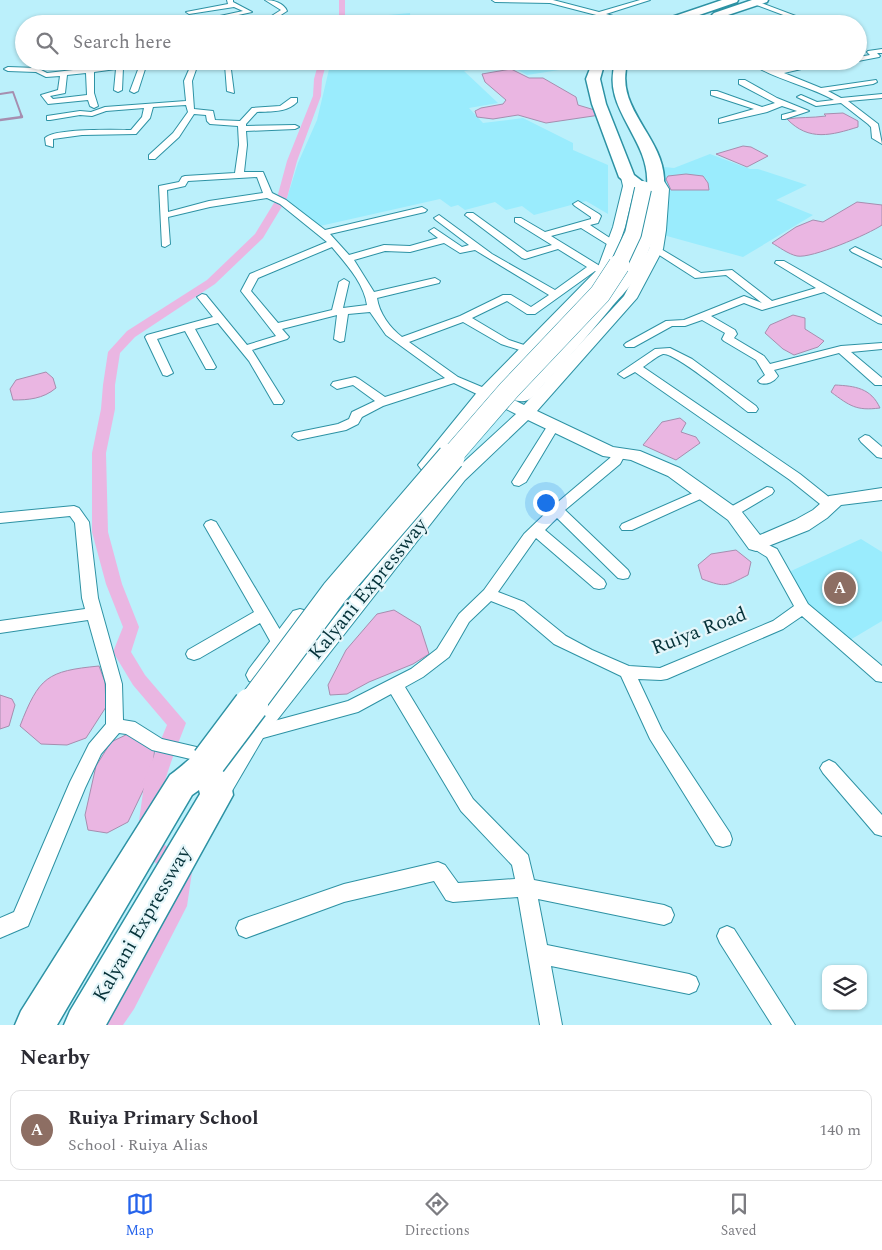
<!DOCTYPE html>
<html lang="en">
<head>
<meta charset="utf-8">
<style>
	body { margin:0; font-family:Spectral,serif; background:#f7f7f7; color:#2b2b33 }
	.controls { position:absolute; right:15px; bottom:15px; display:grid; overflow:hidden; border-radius:10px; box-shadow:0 1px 4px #0004 }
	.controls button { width:45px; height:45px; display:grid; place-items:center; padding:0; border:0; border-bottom:1px solid #e1e1e2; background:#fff; color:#2b2b33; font:25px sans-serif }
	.you { position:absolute; left:545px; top:502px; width:18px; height:18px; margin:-12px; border:4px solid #fff; border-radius:50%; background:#1a73e8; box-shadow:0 0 0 8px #1a73e833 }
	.badge { display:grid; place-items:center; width:32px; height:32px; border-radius:50%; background:#2563eb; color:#fff; font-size:16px; font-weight:700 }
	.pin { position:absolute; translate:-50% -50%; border:2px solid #fff; box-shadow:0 1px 5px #0006 }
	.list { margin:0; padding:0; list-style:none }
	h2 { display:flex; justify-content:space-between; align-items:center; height:65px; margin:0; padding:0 20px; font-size:21px }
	h2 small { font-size:16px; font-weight:400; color:#7c7c81 }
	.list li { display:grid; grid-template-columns:32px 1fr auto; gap:15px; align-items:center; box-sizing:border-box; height:80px; margin:0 10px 10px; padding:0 10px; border:1px solid #e1e1e2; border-radius:10px }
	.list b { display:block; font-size:19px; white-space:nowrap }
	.list p { margin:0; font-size:16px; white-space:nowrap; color:#7c7c81 }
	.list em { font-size:16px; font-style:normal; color:#7c7c81 }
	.icon { flex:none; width:28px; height:28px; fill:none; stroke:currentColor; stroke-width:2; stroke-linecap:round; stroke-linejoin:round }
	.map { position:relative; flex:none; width:882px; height:1025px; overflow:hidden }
	.search { position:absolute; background:#fff; box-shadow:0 1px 4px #0004; left:15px; right:15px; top:15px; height:55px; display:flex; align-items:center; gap:12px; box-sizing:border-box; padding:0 18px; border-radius:28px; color:#7c7c81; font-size:19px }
	.sheet { height:155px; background:#fff }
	nav { display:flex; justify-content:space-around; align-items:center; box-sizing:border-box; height:70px; border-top:1px solid #e1e1e2; background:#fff; font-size:14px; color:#7c7c81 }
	nav a { display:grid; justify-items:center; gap:2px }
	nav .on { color:#2563eb }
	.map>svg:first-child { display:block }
	.built { fill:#9aecfd }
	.water { fill:#eab6e2; stroke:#a68eaf }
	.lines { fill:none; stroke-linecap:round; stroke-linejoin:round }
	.stream-far1 { stroke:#a68eaf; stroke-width:2 }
	.stream { stroke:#a68eaf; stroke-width:2.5 }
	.canal { fill:#eab6e2; fill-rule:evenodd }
	.street-casing { stroke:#2d92a4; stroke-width:2 }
	.secondary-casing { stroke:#2d92a4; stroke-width:2 }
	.highway-casing { stroke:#2d92a4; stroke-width:3 }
	.street { fill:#fff; fill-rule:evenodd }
	.secondary { fill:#fff; fill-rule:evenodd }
	.highway { fill:#fff; fill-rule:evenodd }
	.highway-bridge-far3-casing { stroke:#2d92a4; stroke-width:18; stroke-linecap:butt }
	.highway-bridge-far2-casing { stroke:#2d92a4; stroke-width:22; stroke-linecap:butt }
	.highway-bridge-far1-casing { stroke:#2d92a4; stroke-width:29; stroke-linecap:butt }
	.highway-bridge-casing { stroke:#2d92a4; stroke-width:37; stroke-linecap:butt }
	.highway-bridge-far3 { stroke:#fff; stroke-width:16 }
	.highway-bridge-far2 { stroke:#fff; stroke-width:21 }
	.highway-bridge-far1 { stroke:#fff; stroke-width:27 }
	.highway-bridge { stroke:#fff; stroke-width:34 }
	.labels { text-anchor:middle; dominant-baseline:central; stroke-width:4.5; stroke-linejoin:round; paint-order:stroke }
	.street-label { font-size:20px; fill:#063239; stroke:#e5f6fa }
</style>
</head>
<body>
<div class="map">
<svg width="882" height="1025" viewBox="0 0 882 1025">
	<rect width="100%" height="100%" fill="#bbf0fb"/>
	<path class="built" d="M410,13L411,24H344L345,19Z
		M493,16L506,24H440Z
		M331,61H562L572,68L527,75L507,64L464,71L498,103L469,108L483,123L523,118L573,143V150L608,165V214L586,201L534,215L522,206L506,210L495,202L465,210L458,205L451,207L440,199L320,226L286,201L298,163L317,120Z
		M710,154L750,169H758L807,185L776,200L813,215L743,257L656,233L654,166L674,168Z
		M861,539L882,552V621L850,640L807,606L791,571Z"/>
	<path class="water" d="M511,69L529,78H543L576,97L578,105L598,111L600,115L546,123L518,115L493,119L477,117L475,111L481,108L503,104L506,100L485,82L482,74Z
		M843,113L858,121V127C832,135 809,142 787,119C799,117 812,118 826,116L824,114Z
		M743,146L751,147L768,156L747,167L716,154Z
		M686,174L703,176L708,183L709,190H671L666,179L668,176Z
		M857,202L882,205V225C869,234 811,259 797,256C788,254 779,247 772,243L796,227L813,220L823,222Z
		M793,315L805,318V329L824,341L818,347L794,355L783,349L765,333L770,325Z
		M46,372L53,378L56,388C43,399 28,400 13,400L10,389L16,380Z
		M835,385C855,386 871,388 880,408C856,411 850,406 831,392Z
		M680,418L686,423L681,432L696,437L700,443L676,460L643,445L662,422Z
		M736,550L751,562L748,575C726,586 726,588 702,579L698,565L711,554Z
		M394,610L420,626L429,654L413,664L369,682L347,694L330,695L328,685L346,650L377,614Z
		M99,666L105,682L106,707L86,738L67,745L41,744L20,726C39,677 47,671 99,666Z
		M0,695L12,699L15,705L9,726L0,729Z
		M130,733L155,747L152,772L128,822L107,833L88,830L85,815L96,766L111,742Z"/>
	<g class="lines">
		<path class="stream-far1" d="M0,94L13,92L22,117"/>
		<path class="stream" d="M0,120L22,117L21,115"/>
		<path class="canal" d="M339,0H345V15L342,24H335L339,15Z
			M319,61H327L322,79L321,96L297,161L287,198L263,238L215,284L135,337L120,353L115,385V409L106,453L108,532L122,584L139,627L131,652L145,675L186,723C172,760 153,800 160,841L189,865L192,872L187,906L134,1009L123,1025H97L101,1017L118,993L166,904L171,876L144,853L138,828L145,778L167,725L133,685L113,652L123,627L106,584L92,532V453L101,409L103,385L108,352L127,331L207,280L255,234L277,198L287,161L313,96L314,79Z"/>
		<defs>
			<path id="street" d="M227,0H233V2L252,12L197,24H183L243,11L234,7L189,14L186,12L228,4Z
				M265,0C273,0 284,3 287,11L267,24H259L281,10Z
				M492,0H553L599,12L640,0H650L606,14L642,24H631L550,3L495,2Z
				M756,1L801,18L802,19L797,24H789L794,19L754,4Z
				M704,18L715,23L716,24L702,21L701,20Z
				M882,49V53H877L880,56L879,57L858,61V57L870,55L867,52L868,51Z
				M199,61L192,81L194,109L213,111L215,120L240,121L252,108L280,106L291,98H297V102C286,113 272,111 257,112L246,124V126L295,125L299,127L295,129L246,131L247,145L244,172H263L272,193L286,200L325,230L422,207L427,210L425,212L330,234L349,255L384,245L410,246L438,238L429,231L434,228L462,247L469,245L436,220L434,218L439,215L492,254L555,290L587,267L558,249L525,259L522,258L465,215L467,213H473L527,252L552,245L515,222V218H521L545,232L591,219V217L575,206L573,204L578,201L599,214L601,216L598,223L590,225L616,242V246H610L581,228L551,236L608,271L603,274L595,271L535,314H527L507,301L472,318L509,340L530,347L532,349L530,351L526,352L501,344L463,322L409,342L458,377L489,390L491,393L489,396H481L454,383L383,406L362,417L358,424L346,430L298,440L292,436L294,433L338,424L349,419L352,412L375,401L353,385L337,389L331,385L333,382L355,377L359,379L385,397L445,378L386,335L370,312L348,314L344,341L340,342L334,339L337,315L282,329L289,337L287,339L252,350L284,401L282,404H274L249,361L218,323L195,329L216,367L214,369H206L185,331L157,339L173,373L167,376L163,375L145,337L147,335L213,317L197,297L202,294L206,295L247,345L276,336L241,291L250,274L327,242L280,204L267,198L210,207L168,217L170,244L165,247L162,246L159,186L179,182L182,177L185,176L235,173L239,145L238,126L210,124L207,121L206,115L194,114L179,137L155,159H149V155L173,133L188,112L186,105L153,107L150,118L136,134L82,135L53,139V147L46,145L45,138C56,128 114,130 131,130L142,117L144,108L106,111L92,116L80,115L50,120H47V116L80,111L91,112L105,107L186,101L184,81L191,65L146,66L138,91L134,93L130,91L139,67L123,68L122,90L118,92L114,90L116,69L94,72V93L98,106L94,108L90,106L88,100L48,104L41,95L58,90L60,76L46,77L36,72L8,71L4,69L8,67L37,68L47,73L143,62ZM86,73L87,95L53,99L50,96L65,93L67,75ZM257,177L263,193L209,201L168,212L167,190L185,186L188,181ZM444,243L460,253L475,250L549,295L531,307L511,295H503L460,316L402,337C390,328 379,313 377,298L439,283L440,281L435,278L374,292L354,260L385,251L410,252ZM332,247C346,264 364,283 367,305L343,308L349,282L344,279L339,282L332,310L278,323L251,291L258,278Z
				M208,61L230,62L234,93L227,91L225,65Z
				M682,61L675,64L672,62V61Z
				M747,61H756L777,70L810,65V67L784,73L821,88L876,80L877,82L873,84L828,91L841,98L882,94V98L848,101L878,124L882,144L872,138L871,127L868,124L841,103L816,106L797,97L801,95L817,102L834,100C807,85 770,78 747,61Z
				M739,80H745L777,98L809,111L785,119H782V115L797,111L782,106L767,112L719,123V119L754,109L711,95V91H717L762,107L775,103L739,84Z
				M656,246L701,273L732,270L772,301L816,288L775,263L776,261H784L882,317V324L878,323L824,292L762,310L744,303L711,316L735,330L737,334L734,338L764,356L770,364L841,346L882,343V349L851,352L882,378V385H875L839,353L774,370L778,376C774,382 767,385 760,383L758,381L765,375L756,360L724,341L722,339L725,333L702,320L685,326H672L634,347H626L624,345L626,343L666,321L684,320L744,296L762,303L726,275L695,278L653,251L651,249Z
				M855,247L882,260V267L852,252L850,250Z
				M670,348L692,359L756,406L758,409L756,412H748C735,402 675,352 663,354C657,356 649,363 643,367L800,474L835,502L837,505L835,508H825L790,480L635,372L624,378L618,374L655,349Z
				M554,421L560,425L526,482L519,486L514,485L512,482L548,425Z
				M865,435L869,436L882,447V458L877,457L861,442L859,439Z
				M620,449L626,453L620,464L565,510L628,570L630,574L628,578L623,579L618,578L557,518L545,530L604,580L606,584L604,588L599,589L594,588L536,538L498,592L524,602L566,636L592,650L629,666L660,668L773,621L794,606L767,557L751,547L749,544L751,541L756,539L777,549L808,604L882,666V682L876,681L802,616L783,629L667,679L661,680L638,679L662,730L730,833L732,839L730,845L723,847L716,845L650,739L621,676L554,644L514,610L491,601L469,622L449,657L423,677L405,687L473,799L528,855L534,880L664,905L671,908L674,915L671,922L664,925L538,899L547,945L689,974L696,977L699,984L696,991L689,994L551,966L562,1025H540L518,897L453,902L446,900L434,881L344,902L246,938L239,935L236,928L239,921L246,918L344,884L438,862L445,865L458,883L515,879L512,865L461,811L391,694L358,712L263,738L249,736L246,731L249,726L263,724L348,701L411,669L437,649L459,614L484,590L524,534L552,507L610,458L615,450Z
				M767,487L772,488L774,491L772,494L735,516H725L723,513L725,510Z
				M702,489L707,490L709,493L707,496L632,530H622L620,527L622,524Z
				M74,506L79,508L89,522L98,598L122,684L123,720L135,722L162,739L205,749L208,754L205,759L199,761L152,750L126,734L119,733L101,754L85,788L28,926L0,938V918L14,912L70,782L89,744L106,724V684L88,620L0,633V621L85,609L82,598L75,523L70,516L0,523V513Z
				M211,520L216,522L286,640L288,644L286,648L280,650L274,648L260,623L200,658L194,660L188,658L186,654L188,650L254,612L204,525L206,522Z
				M829,760L835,763L882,815V836L875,834L823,773L820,768L823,763Z
				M727,926L734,929L795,1025H772L720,943L717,936L720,929Z"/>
			<path id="secondary" d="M627,173L633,177L635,186L625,227L610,271L496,391L524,405L624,296L649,249L654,230L657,189L654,184L660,180L664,181L669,189L666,230L663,249L637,298L537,411L613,447L640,451L680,468L742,512L760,535L795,520L813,510L829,496L882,488V500L841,505L827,518L809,530L756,551L749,549L728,520L668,476L631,460L603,456L528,420L465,480L263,738L232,791L223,795L214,791L211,784L214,777L247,724L453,472L516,414L488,400L433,469L427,471L421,469L418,465L479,390L597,270L613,227L623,186L621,177Z
				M300,609L307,611L310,617L307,623L265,681L257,684L249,681L246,675L249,669L293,611Z"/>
			<path id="highway" d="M722,0H738L737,2L673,24H655L657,22Z
				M752,0H768L767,2L722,17H714L712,15L714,13Z
				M593,61H605L600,79L606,104L634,175L647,185C651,139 599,107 616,61H628C613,107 662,135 664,178C665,212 651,251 634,280C627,291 618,299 610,309C589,334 569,358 547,381C541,386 535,396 528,400C523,402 518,401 513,400L510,395L513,390L566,336L615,280L634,241L646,193L637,192L619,177L592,104L586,79Z
				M209,747C216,750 223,749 230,751L235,761L230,778L233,795L106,1025H64L70,1011L200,794L199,790L192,795L57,1025H15L21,1011L170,775C183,766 194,753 209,747Z"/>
		</defs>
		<use href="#street" class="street-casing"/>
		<use href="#secondary" class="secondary-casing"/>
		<use href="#highway" class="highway-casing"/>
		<use href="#street" class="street"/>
		<use href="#secondary" class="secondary"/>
		<use href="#highway" class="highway"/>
		<defs>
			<path id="highway-bridge-far3" d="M618,266L633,234L643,189"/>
			<path id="highway-bridge-far2" d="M450,458L509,390L600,294L619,265"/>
			<path id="highway-bridge-far1" d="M250,706L335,592L451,457"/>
			<path id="highway-bridge" d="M209,761L251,705"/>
		</defs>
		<use href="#highway-bridge-far3" class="highway-bridge-far3-casing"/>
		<use href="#highway-bridge-far2" class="highway-bridge-far2-casing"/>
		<use href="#highway-bridge-far1" class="highway-bridge-far1-casing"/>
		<use href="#highway-bridge" class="highway-bridge-casing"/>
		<use href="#highway-bridge-far3" class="highway-bridge-far3"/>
		<use href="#highway-bridge-far2" class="highway-bridge-far2"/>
		<use href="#highway-bridge-far1" class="highway-bridge-far1"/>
		<use href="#highway-bridge" class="highway-bridge"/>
	</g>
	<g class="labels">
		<g class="street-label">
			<text transform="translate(368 589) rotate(-51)">Kalyani Expressway</text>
			<text transform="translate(699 631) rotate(-21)">Ruiya Road</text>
			<text transform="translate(142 924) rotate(-60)">Kalyani Expressway</text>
		</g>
	</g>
</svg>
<div class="controls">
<button><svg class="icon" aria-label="layers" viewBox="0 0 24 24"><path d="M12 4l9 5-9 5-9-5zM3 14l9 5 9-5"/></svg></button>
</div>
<div class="you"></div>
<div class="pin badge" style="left:840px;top:588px;background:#8d6e63">A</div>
<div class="search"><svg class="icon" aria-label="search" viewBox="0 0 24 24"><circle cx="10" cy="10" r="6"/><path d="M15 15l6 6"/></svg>Search here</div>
</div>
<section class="sheet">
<h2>Nearby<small></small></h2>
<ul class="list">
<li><span class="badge" style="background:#8d6e63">A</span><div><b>Ruiya Primary School</b><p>School · Ruiya Alias</p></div><em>140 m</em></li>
</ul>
</section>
<nav>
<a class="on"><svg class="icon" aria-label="map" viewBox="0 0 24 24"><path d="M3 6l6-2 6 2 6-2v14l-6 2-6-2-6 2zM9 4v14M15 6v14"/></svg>Map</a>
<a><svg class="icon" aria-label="directions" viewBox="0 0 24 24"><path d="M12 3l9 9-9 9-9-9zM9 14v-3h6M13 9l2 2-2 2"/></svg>Directions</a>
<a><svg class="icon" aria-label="saved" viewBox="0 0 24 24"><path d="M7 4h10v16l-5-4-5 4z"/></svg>Saved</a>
</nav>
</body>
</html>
